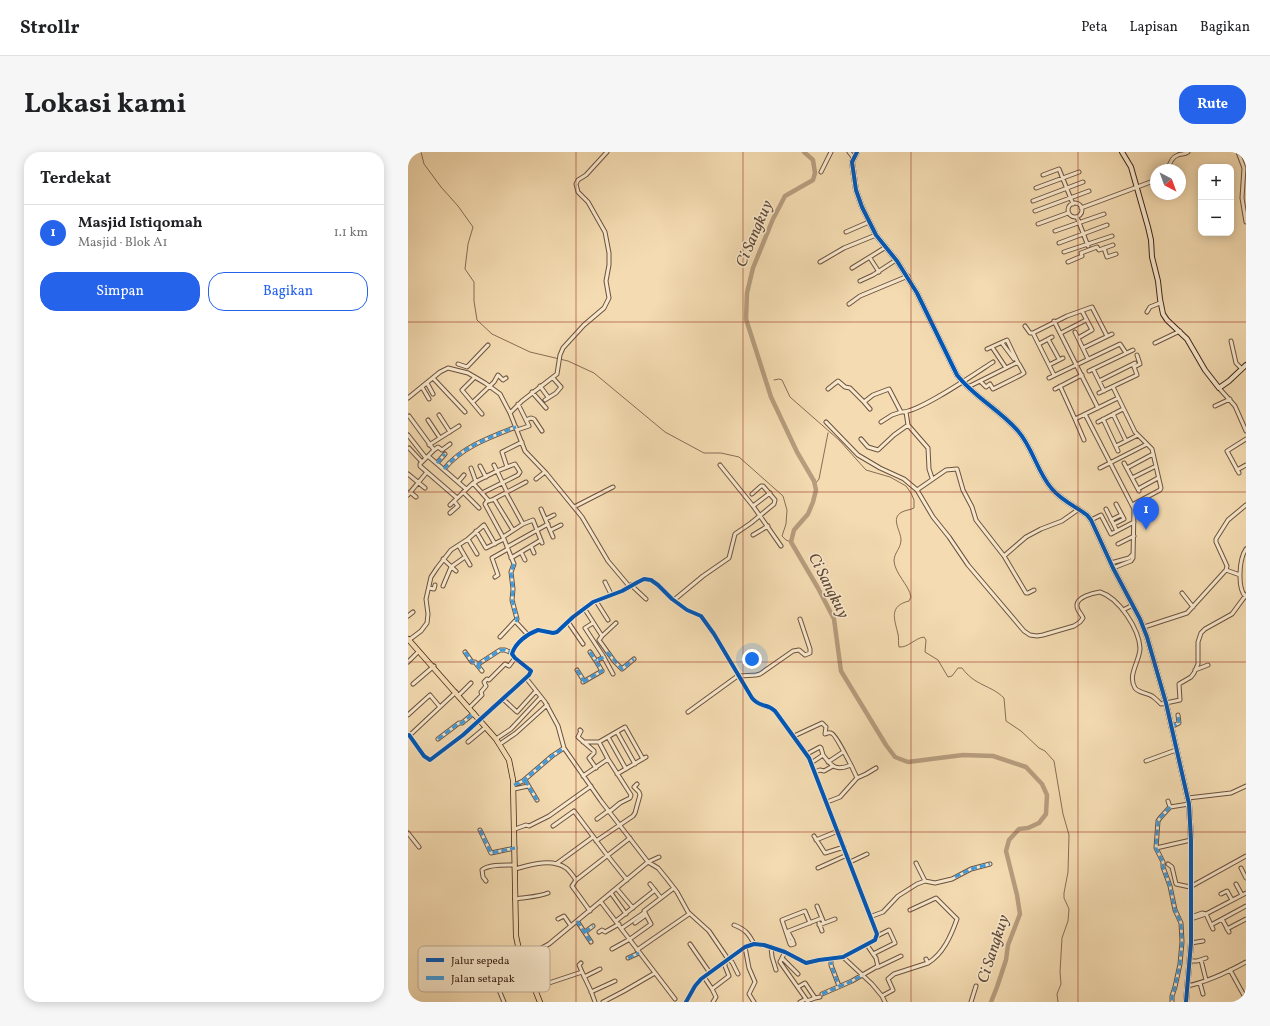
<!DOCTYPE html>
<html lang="id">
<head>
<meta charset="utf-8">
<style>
	body { margin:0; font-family:Vollkorn,serif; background:#f6f6f6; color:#202124 }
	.controls { position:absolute; right:12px; top:12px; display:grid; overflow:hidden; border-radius:8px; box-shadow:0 2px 10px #0003 }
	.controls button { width:36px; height:36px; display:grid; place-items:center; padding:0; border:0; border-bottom:1px solid #e0e0e0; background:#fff; color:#202124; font:20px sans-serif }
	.compass { position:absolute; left:742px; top:12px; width:36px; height:36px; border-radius:50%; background:#fff; box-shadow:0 2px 10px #0003; rotate:139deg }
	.you { position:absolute; left:344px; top:507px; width:14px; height:14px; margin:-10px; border:3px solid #fff; border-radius:50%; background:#1a73e8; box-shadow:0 0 0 6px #1a73e833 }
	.badge { display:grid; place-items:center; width:26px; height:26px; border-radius:50%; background:#2563eb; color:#fff; font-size:13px; font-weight:700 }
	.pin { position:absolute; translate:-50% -33px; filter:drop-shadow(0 1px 2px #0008) }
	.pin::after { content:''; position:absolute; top:21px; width:14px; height:12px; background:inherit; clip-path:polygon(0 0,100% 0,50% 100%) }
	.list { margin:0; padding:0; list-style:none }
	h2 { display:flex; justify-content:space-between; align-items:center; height:52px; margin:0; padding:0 16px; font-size:17px }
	h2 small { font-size:13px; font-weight:400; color:#757577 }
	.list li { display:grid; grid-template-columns:26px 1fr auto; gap:12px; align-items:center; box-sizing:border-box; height:56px; padding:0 16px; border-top:1px solid #e0e0e0 }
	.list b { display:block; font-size:15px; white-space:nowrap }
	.list p { margin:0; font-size:13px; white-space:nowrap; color:#757577 }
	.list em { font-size:13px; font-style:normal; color:#757577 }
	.actions { display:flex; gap:8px; padding:12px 16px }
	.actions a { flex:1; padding:9px 0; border:1px solid #2563eb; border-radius:16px; text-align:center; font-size:14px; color:#2563eb }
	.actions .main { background:#2563eb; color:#fff }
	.map { position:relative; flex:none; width:838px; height:850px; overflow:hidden; border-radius:16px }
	header { display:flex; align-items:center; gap:24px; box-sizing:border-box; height:56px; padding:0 20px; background:#fff; border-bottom:1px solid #e0e0e0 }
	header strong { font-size:19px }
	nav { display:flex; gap:22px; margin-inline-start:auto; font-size:14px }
	.intro { display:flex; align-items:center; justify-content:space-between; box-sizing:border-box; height:96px; padding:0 24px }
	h1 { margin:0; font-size:28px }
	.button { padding:10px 18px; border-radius:16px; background:#2563eb; color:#fff; font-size:14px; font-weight:700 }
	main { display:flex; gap:24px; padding:0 24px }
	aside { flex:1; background:#fff; border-radius:16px; box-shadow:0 2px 10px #0003 }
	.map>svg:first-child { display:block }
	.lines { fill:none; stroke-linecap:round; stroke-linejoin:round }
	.stream { stroke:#866d56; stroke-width:1 }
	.river { stroke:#b69d7e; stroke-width:4.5 }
	.street-casing { stroke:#6b5240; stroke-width:5 }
	.secondary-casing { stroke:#3d241a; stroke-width:6 }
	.primary-casing { stroke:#3d241a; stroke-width:6 }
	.street { stroke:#f8e8cc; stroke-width:3 }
	.secondary { stroke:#f8e8cc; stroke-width:4 }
	.primary { stroke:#f4dbb1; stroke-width:4.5 }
	.quiet { stroke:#3f9cdf; stroke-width:3; stroke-dasharray:6 3; stroke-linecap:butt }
	.cycleway-casing { stroke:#f8e8cc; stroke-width:6 }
	.cycleway { stroke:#0057b8; stroke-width:4 }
	.grid { fill:none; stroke:#8f2418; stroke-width:1; stroke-opacity:0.55 }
	.labels { text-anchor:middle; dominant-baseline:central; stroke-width:3; stroke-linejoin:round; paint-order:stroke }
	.water-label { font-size:16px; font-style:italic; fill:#614838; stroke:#f8e8cc }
	.key { fill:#f8e8cc; stroke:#c0ad97; stroke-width:1 }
	.key-label { font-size:11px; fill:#3d241a }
</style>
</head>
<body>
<header>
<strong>Strollr</strong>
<nav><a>Peta</a><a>Lapisan</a><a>Bagikan</a></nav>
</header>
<div class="intro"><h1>Lokasi kami</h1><a class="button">Rute</a></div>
<main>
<aside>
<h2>Terdekat<small></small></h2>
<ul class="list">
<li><span class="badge">1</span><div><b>Masjid Istiqomah</b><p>Masjid · Blok A1</p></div><em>1.1 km</em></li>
</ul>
<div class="actions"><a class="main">Simpan</a><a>Bagikan</a></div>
</aside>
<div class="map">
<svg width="838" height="850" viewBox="0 0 838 850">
	<rect width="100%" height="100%" fill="#f4dbb1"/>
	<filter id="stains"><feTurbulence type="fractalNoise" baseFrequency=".005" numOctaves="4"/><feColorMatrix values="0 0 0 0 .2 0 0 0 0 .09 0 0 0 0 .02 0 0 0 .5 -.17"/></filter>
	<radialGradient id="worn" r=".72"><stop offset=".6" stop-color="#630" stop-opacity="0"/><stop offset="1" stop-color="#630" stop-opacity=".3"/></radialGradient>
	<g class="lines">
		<path class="stream" d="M13,0L16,12L33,35L50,54L65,75L60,92L57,117L66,130V149L69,168L84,182L122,200L160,209L186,221L257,280L296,301H313L331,305L375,344L379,358L378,372L374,384L378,388L383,390
			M366,228L371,227L374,228L382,245L431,288L458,318L482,325L498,334L503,341L506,348V356C502,358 498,358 494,360C482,366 493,379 493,388C493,396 486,401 486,409C487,422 501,433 503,445L501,449C481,454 486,466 490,482C491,486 490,491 491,495C500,496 507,486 516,485L518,488L517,500L530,508L540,525L544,524L550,516H554C567,534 583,533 596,546L598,569L613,579L631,596L637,599L646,609L655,662L661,683L660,720L656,741V746L661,757L660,769L654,786L652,820L653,832L649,842L650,850
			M407,332L411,327L420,281"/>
		<path class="river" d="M396,0L405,8L407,21L405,28L377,44L365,67L345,116L339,141L338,167L363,245L389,300L406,329L408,338L405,350L400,362L386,378L383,390L410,436L426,467L433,519L478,593L487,605L500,610L555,603L585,604L618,615L634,632L639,643L638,662L631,671L620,676L611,677L601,688L598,699L609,743L612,762L600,793L598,808L589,835L583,850"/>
		<defs>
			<path id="street" d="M441,0L445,5
				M830,0L836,16L834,46L838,70
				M760,18C761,13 764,5 770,3C774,1 776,3 780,0
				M413,20L423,0
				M635,23L651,17L665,52
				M628,36L671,20
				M625,49L675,30
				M660 58a7 7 0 1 1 14 0a7 7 0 1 1-14 0Z
				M673,56L748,28
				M627,59L681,39
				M669,65L680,94
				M630,72L660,61
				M647,79L696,62
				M438,80L461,70
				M651,91L699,73
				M696,96L699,105L708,102
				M656,100L704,84
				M462,106L471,120
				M412,110L436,96L468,83
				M660,110L674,104L673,101L689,95L691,98L705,93
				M444,116L478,95
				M452,129L465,123L488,108
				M441,152L452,144L500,124
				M739,160L742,155L752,151
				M646,169L690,256
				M617,174L622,181H625L659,164L684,155L699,184
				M667,180L680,207
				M625,181L646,223
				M653,181L678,168
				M670,186L684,178L674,159
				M640,187L651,207
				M823,189L828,211L833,216
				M594,191L606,207
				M747,191L772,179
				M631,192L644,185
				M584,195L598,216
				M675,196L704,182
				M579,197L599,188L610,211
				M50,212L59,215L80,193
				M641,213L655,206
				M726,215L732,212L729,203
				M685,217L696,239
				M681,219L725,198
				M67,225L54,238L74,262
				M25,226L57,260
				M641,226L712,192L718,201
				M691,229L727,211
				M19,231L25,242
				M132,234L140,245
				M652,234L667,267
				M14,235L21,247
				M560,235C576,227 592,219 608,211L611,212L616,221L613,223L585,237L582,232L578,235L572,229
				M705,235L727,280L744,297L753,336L752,338L724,353
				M811,236L827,254L838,279
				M420,237L430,229L437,235L442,236L456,250
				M647,237L674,223
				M124,240L138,256
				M691,241L729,223L725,212
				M0,246L32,220L40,216L60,221L77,231L92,242L102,261L117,299L138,321L174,365L200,409L221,434
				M137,248L148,241L153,235L145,226
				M65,250L86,230L90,223L95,228L98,226
				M807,254L822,247
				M462,257L456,250L465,243L481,237L493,260C509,262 568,221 585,210
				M102,261L114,249L149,222L152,203L155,196L176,173L196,156L201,146L198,129L201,113V101L197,80L180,50L170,40L168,32L170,28L178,23L199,0
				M677,262L726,357L725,406L723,409L705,416
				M705,262L718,289
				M31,263L42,280
				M1,264L26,298L12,312V314L49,346
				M695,267L710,299
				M20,268L32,286
				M118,268L123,266L126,267L134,279
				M418,270L450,303L472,316L496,327L509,338L525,365L541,385L560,413L616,479L622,483L629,484L635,483L666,474L672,470L675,466C673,461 669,459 669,454C668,445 685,441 692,440C711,446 731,477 732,496C732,509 719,523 727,536C731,541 739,541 744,544C747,546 750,549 753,552L772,548L771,532L783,525L786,521L790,512V490L793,481L797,477L824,462L838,443
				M473,270L484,263L493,260
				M690,270L715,257
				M500,273L520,296L521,317L524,326
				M109,278L121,274L110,252
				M0,283L18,306
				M453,287L460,295L470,298L486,283L500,273L498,260
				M676,288L667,267L710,246
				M21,293L51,274
				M708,294L730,283
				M1,296L14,310
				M26,298L30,295L34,298L42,292
				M20,304L58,337
				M29,311L37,302
				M716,311L731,339
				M312,313L345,354
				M72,314L78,325
				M99,315L94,300L114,290
				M63,316L68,330
				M692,316L739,292
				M719,316L745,302
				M36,317C54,295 82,285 108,275
				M829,318L838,313
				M831,321L819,299L838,287
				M0,322L17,336
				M724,326L748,314
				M128,327L137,320
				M50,330L56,323
				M65,331L81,349
				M730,337L750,326
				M509,338L538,318L549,317L555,338L564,355L568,368L596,404L618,385L633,377L654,369L671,357
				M2,340L8,345
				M55,340L71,356
				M74,341L110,323L112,320L107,312L89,319L86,313
				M98,341L115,372
				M362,341L345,354L373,394
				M0,343L19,320
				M86,347L105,378
				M42,353L65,331L89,319L99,340
				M166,355L205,335
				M133,357L145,385
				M698,357L709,379
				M42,361L50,354L46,349
				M138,367L146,363
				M683,368L693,363L703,382L726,370
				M703,368L713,363
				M706,372L716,367L708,352
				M143,378L153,373
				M68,379L78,396L96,387
				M345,383L360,374
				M95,385L115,372L125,368L134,391
				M60,387L69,402
				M710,392L726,384
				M51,394L62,413
				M123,394L126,401
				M99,395L140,372
				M838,397C831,407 829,437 838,445
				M113,400L117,408
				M596,404L618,441H620L626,438
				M103,406L133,388
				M35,407L48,419
				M703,411L721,406L725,402
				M818,418L832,423
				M87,425L90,423L84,406L100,397
				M197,430L203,442
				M223,433L238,447
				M35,434L43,415L57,405
				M21,436L26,437L27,433
				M774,441L785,455
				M266,448L295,424L321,406L327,382L343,371L366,352L367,348L355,334H353L344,342
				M188,449L200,468
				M176,456L194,484L191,488L206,509L214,517L226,507
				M715,458L725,453
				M0,464L5,460
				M108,470L109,467L104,448L105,437L103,420L106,412L96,387L77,352L79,349L84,348L118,330
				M160,470L175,492
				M185,471L177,476L194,502L205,522
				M736,475L779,461L818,418L819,414L808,390V387L820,368L838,353
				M194,484L208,471
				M92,485L107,469L120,483
				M1,488L13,479L19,471L20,462L18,447L23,425L29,416L43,398L60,387L76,373L87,392
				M57,500L64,510H67L74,519
				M182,500L188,509
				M0,510L11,499
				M69,513L92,498H97L104,501
				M169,518L176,529
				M787,518L800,513
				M332,524L348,523L352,522L385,499L391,498L397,503L402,501V497L392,467
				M118,526L137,550L150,574L156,596L193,649L240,710L250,716L259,727L269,740L280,760L301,779L320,807L324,810L330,822
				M175,530L194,519L188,509L196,505
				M5,532L26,514
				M51,543L63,531
				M95,547L109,560L128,539
				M61,556L74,543L73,540L78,534L76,530L79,527L81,528L97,512L101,514L107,506
				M280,560L331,523
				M0,563L22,543L32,555
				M763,575L771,571L770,563
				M172,578L173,579L170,585L186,599V601L181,606L188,616
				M209,580L227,612
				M1,583L16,604L22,608L55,583L121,523L123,519L122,518L107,506L104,502C107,491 119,482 130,478L145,481L149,480L165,465L185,450L214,439L230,430L236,427L243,428L250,433L264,447L279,458L293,464L306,482L344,546C352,556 359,551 367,559L401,606L469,782L467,788L435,805L411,808L398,811L377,800L356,793L346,792L337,795L293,827L287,834L278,850
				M1,584L48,540
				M386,584L414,571L418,575L417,582C419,581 421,580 423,581C427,581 440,608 443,613
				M200,585L218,617
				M30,587L51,571H54L66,561
				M88,587L103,577L133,545
				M60,590L78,575
				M175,590H191L200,607
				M191,590L217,575L235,607
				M92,592L108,581L139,553
				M399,602L412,595L413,596L415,603
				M738,609L768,598
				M420,610L435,600
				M403,611L415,603C424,615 428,619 443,613L449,626
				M407,620L412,618L416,619L425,614
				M209,622L238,605
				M175,624L200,607L223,643L222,646L212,651L201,660
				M117,628L129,648
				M106,633L115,629L144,604L156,596
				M106,637L120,634
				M780,646L823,641L838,634
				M760,649L762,655L781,652
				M419,650L432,645L449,626L458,622L468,616
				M762,655L752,666L750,669L748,696L755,710V715L762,734L767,758L773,771L774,790L772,812L767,835L764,844V850
				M189,667L200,659
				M145,674L166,659L199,703L219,728
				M107,677L118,673L121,674L141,664L183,634
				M72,678L83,701L107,696
				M0,681L11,695
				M406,684L417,701L436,695
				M408,688L430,679
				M188,689L225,664L227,661L232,643L231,640L226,635L229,632
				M748,696L783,688
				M442,710L459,702
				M508,711L517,729
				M148,712L185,685
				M760,712L764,715L768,732L782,735L838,704
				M410,716L439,703
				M833,716L838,726
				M107,717C122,713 143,706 158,716C162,719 165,724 168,728L222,686
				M168,728L164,734L182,759
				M78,729L75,725L74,718C80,712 98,713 107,713
				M242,732L253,746
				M828,732L834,743
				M209,737L225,756
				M203,741L218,762
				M813,742L819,739L824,748
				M107,747C118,745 131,745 140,741
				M193,750L267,847
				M409,754L416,771
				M502,758L528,746L549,767C543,784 535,802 520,811
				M464,764L475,760L490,744L509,732L517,729L527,731L544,727L563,717L582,712
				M150,767L156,764L163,774
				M783,767L798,762L794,761L783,765
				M814,767L821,780
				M169,769L183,790
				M208,769L247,738
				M227,771L238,763
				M411,771L414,779
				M326,773C337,777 341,782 346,792
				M411,773L427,767
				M803,773L838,754
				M214,776L237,760
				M805,777L798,762L838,741
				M819,777L838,767
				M177,780L185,774
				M191,780L194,778L197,780L211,772
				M378,780L414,766
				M380,780L385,789
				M382,790L384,789L386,792L383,793L382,792L374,768L397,759L402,771
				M783,791L795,789
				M282,792L302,821
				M459,793L468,806L470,815L493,804
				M337,795L341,816L347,830L341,842L346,850
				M363,795L364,805L368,818
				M204,797L222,787L243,772L236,759L266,736
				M229,798L281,762
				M377,800L372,810L398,847L392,850
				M465,802L487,791L481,778L469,784
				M435,805L464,832L474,844L477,850
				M115,806L141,792L240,710L251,705
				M220,806L231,801
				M374,806L390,822
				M423,807V813L431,834
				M793,808L798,828
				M782,809H789L798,806
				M100,814L108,820L119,818
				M822,818L838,847
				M174,820L183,839L187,850
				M84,821L96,850
				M176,825L192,817
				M296,825L304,837
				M792,831L795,842
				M779,834C799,830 820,820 838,810
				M390,835L397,831L407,846L412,845
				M126,836L174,820L171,813L173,811
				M183,840L207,829
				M414,842L444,829L470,814
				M474,844L485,838L480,827L486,822L520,811L518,807
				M399,849L407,846
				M195,850L216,839L247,821
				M305,850L308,845L304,837L321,824L317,814V809
				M563,850L568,834"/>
			<path id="secondary" d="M449,0L444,10L448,38L454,55L468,83L489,109L509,141L549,223C566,245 592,258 610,279C625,296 629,320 644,337C653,348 668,355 679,363L683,368L705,416L732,467L739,485L758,551L781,652L783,688V791L778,850
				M714,0L723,15L740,75L743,88L744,105L750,129L752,147L755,162L759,168L779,187L797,218L811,236L821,229L838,213"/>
			<path id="primary" d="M0,487L88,587L101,608L105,628L108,784L111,798L132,850"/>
		</defs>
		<use href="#street" class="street-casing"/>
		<use href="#secondary" class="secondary-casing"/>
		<use href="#primary" class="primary-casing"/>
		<use href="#street" class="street"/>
		<use href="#secondary" class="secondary"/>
		<use href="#primary" class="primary"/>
		<path class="quiet" d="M29,311L37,302
			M36,317C54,295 82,285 108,275
			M106,412L103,420L105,437L104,448L109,467L108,470
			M57,500L64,510H67L74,519
			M182,500L188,509
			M199,500L214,517L226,507
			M69,513L92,498H97L104,501
			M169,518L176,529
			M175,530L194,519L188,509L196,505
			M763,575L771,571L770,563
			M30,587L51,571H54L66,561
			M117,628L129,648
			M106,633L115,629L144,604L156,596
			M762,655L752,666L750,669L748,696L755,710V715L762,734L767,758L773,771L774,790L772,812L767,835L764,844V850
			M72,678L83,701L107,696
			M547,725L563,717L582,712
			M169,769L183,790
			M177,780L185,774
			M220,806L231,801
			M423,807V813L431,834
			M414,842L444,829L455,823"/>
		<defs>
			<path id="cycleway" d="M449,0L444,10L448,38L454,55L468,83L489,109L509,141L549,223C566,245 592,258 610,279C625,296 629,320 644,337C653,348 668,355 679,363L683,368L705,416L732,467L739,485L758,551L781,652L783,688V791L778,850
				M1,583L16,604L22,608L55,583L121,523L123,519L122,518L107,506L104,502C107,491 119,482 130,478L145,481L149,480L165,465L185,450L214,439L230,430L236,427L243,428L250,433L264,447L279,458L293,464L306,482L344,546C352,556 359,551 367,559L401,606L469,782L467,788L435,805L411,808L398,811L377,800L356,793L346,792L337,795L293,827L287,834L278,850"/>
		</defs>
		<use href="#cycleway" class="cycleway-casing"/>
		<use href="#cycleway" class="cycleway"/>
	</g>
	<path class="grid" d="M168,0V850M335,0V850M503,0V850M670,0V850M0,170H838M0,340H838M0,510H838M0,680H838"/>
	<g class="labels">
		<g class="water-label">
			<text transform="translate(347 82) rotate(-67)">Ci Sangkuy</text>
			<text transform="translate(420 434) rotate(63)">Ci Sangkuy</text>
			<text transform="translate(586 797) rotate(-72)">Ci Sangkuy</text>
		</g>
	</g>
	<rect x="10" y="794" width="132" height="46" rx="6" class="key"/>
	<rect x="18" y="806" width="18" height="4" fill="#0057b8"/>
	<rect x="18" y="824" width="18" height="4" fill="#3f9cdf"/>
	<g class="key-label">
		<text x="43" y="812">Jalur sepeda</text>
		<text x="43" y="830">Jalan setapak</text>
	</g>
	<rect width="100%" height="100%" filter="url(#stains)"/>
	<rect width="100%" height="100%" fill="url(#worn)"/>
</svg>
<div class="controls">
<button>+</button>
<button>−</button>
</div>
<svg class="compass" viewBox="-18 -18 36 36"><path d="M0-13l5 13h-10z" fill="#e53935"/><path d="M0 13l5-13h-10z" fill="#757577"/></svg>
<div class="you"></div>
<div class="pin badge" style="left:738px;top:378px">1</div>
</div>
</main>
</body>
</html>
